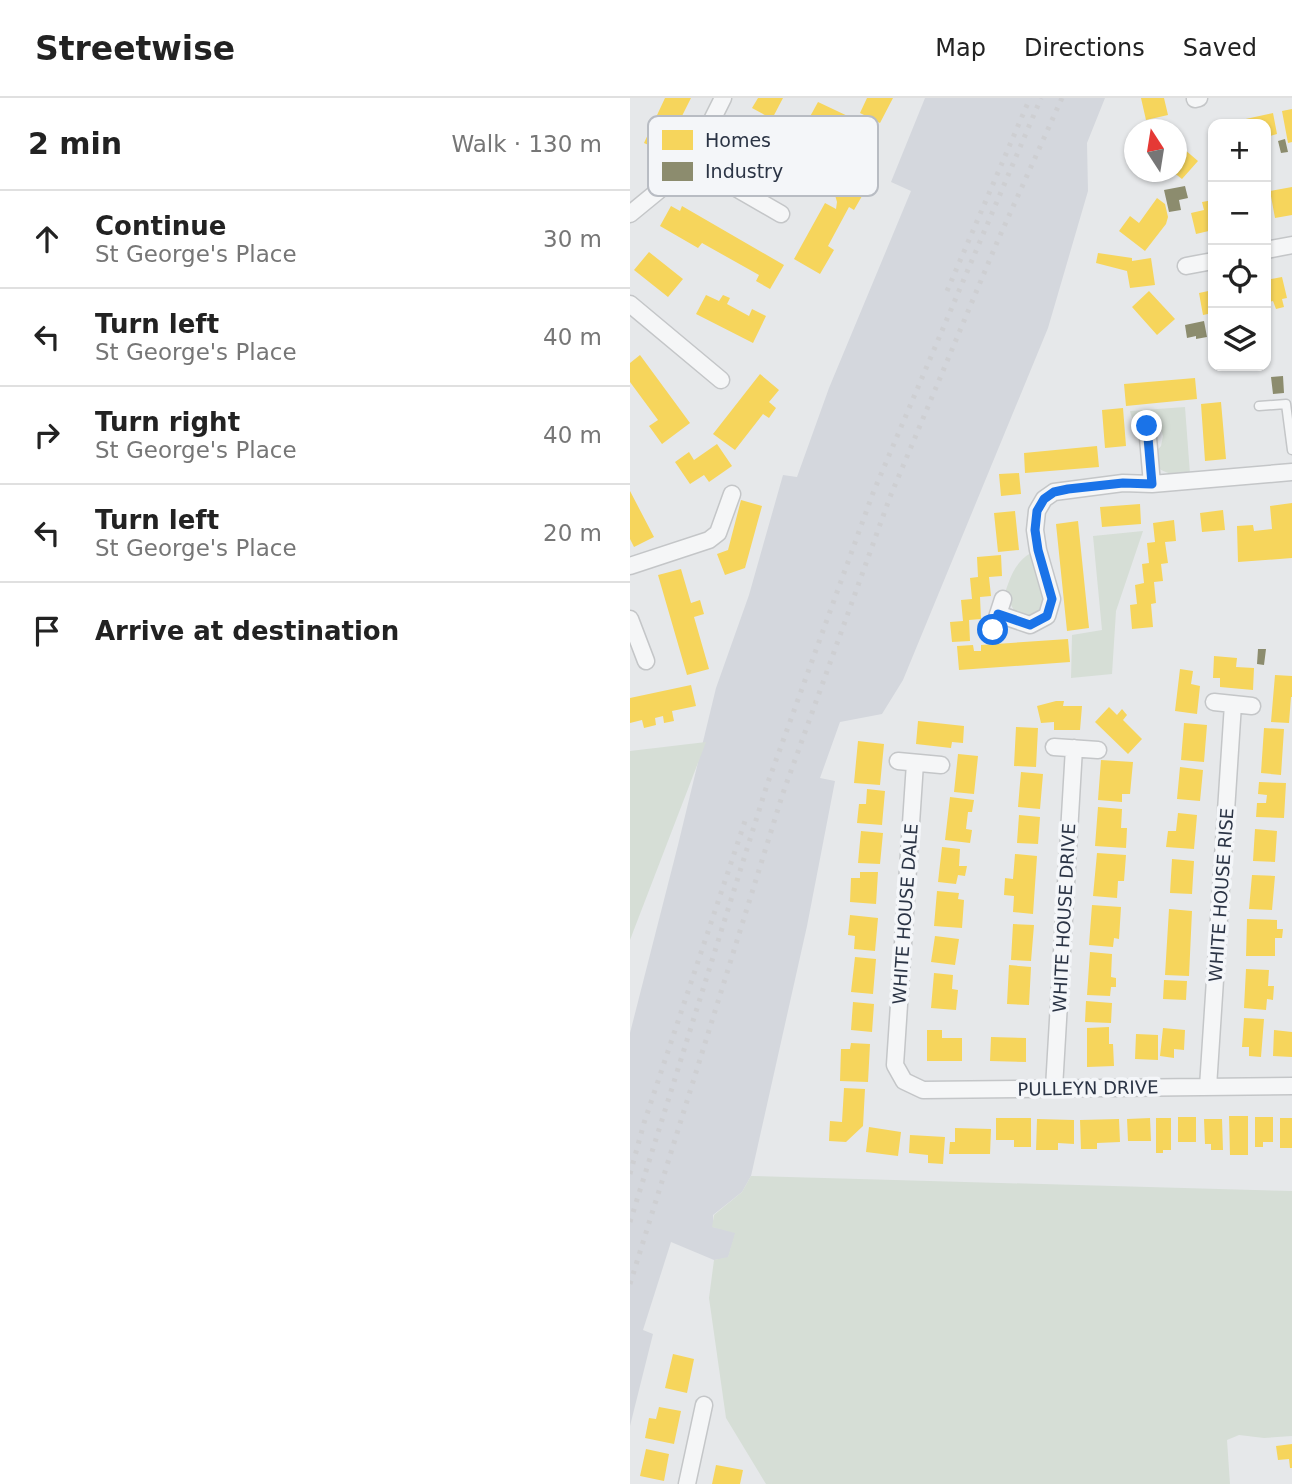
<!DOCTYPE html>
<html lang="en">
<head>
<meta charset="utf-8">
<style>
	body { margin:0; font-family:"DejaVu Sans",sans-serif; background:#f6f6f6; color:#222 }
	.controls { position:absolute; right:21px; top:21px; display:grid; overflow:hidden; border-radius:14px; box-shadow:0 2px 5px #0004 }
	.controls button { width:63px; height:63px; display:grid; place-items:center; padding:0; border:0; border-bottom:2px solid #e0e0e0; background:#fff; color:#222; font:35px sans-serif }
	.compass { position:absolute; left:494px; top:21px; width:63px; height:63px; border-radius:50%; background:#fff; box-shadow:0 2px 5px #0004; rotate:348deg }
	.stop { position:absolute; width:21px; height:21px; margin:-16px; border:5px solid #1a73e8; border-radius:50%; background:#fff }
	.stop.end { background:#1a73e8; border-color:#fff; box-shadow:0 2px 7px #0008 }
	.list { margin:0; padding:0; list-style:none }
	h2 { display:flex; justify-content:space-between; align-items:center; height:91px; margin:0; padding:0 28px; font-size:30px }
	h2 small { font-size:23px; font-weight:400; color:#767676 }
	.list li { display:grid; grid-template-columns:46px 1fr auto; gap:21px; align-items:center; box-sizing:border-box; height:98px; padding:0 28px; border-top:2px solid #e0e0e0 }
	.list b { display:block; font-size:26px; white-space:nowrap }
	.list p { margin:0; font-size:23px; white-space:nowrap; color:#767676 }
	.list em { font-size:23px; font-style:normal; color:#767676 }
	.icon { flex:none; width:38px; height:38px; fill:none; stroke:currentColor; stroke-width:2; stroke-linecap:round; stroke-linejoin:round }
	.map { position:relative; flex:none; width:662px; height:1386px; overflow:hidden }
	header { display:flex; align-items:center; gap:42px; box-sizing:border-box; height:98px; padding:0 35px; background:#fff; border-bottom:2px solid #e0e0e0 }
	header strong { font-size:33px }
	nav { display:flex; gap:38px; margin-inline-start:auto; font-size:24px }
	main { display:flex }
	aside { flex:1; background:#fff }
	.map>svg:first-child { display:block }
	.built { fill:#d4d7dd }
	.green { fill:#d6ded6 }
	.homes { fill:#f6d55c }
	.industry { fill:#8c8c6e }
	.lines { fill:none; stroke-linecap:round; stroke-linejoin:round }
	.lane-casing { stroke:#c4c6c8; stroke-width:11 }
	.street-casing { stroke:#c4c6c8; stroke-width:19 }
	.lane { stroke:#f5f6f7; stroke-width:8 }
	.street { stroke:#f5f6f7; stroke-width:16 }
	.rail { stroke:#cecfd2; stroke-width:5; stroke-dasharray:3.5 7; stroke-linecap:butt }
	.route { stroke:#1a73e8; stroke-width:9 }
	.labels { text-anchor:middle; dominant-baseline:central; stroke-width:7; stroke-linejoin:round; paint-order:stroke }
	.street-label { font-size:18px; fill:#2b3445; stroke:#f4f6f9 }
	.key { fill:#f4f6f9; stroke:#b8bcc3; stroke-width:2 }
	.key-label { font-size:19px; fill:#2b3445 }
</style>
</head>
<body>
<header>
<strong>Streetwise</strong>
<nav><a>Map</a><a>Directions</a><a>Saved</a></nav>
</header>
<main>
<aside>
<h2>2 min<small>Walk · 130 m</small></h2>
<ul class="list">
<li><svg class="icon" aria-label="ahead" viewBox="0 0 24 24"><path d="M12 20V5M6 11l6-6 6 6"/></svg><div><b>Continue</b><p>St George's Place</p></div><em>30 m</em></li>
<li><svg class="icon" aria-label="left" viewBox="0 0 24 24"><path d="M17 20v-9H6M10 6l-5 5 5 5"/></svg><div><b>Turn left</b><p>St George's Place</p></div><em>40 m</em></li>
<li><svg class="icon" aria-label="right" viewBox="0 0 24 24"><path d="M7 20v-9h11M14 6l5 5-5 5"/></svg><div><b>Turn right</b><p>St George's Place</p></div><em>40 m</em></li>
<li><svg class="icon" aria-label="left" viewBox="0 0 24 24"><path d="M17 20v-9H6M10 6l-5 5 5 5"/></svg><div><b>Turn left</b><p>St George's Place</p></div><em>20 m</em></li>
<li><svg class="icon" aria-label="arrive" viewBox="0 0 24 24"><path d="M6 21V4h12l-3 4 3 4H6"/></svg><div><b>Arrive at destination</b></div></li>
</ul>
</aside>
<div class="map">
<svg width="662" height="1386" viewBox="0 0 662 1386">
	<rect width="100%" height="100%" fill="#e6e8ea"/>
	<path class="built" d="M295,0H475L457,45L458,93L418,230L273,582L252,616L210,624L190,680L205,683L177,828L121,1078L112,1094L83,1117V1129L106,1134L98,1160L84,1162L41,1144L13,1232L23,1236L0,1328V935L48,747L86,590L119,497L153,377L167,379L199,290L281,93L261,84Z"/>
	<path class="green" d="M555,309L560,376C546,377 535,377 525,367V355L531,348L533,338L530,328L522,320H502L500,313Z
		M513,433L486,513L482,576L441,580L442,537L472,532L463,438Z
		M401,455L415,503L412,512L399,521L386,516L381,507L373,501C379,483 384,464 401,455Z
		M76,644L0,842V653Z
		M121,1078L662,1093V1338L634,1340L609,1337L597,1342L600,1386H136L96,1320L79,1200L84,1162L98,1159L105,1135L82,1129L84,1117L112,1094Z"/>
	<path class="homes" d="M35,0H61L34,54L14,45Z
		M128,0H153L142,21L122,10Z
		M237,0H263L250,25L230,15Z
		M511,0H534L538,17L516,22Z
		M188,4L224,21L218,33L223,35L218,44L177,24Z
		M662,11V44L658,45L652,13Z
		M643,15L647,36L636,39V26H612L611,22Z
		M547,45L568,63L552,81L543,74H547Z
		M662,89V117L645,120L640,93Z
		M222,92L232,98L224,112L219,109L198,148L204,152L190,176L164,161L195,105L206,111L207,104L205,97Z
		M527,100L535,106L538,119L536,126L515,153L489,133L500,118L509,125Z
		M583,102V132L566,136L561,115L574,112L572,104Z
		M41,108L50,113L52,108L154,167L140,191L126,183L129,177L72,145L68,150L30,128Z
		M19,154L53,181L38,199L4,172Z
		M468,155L502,160V163L521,160L525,187L500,190L497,173L466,165Z
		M652,179L657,200L652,201L654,209L646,211L643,203L636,205V182Z
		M583,192V215L573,217L569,195Z
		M519,193L545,221L527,237L502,209Z
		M76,197L89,203L93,197L100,200L97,206L119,218L122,211L136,218L123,245L66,216Z
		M10,257L60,325L32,346L19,328L28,322L0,284V265Z
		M130,276L149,292L139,304L146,310L139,320L133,316L105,352L83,336Z
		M565,280L567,301L496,308L494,286Z
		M591,304L596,361L575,363L571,306Z
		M493,310L496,348L475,350L472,312Z
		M87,346L102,368L79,384L74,377L60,386L45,364L59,354L64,362Z
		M467,348L469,369L395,375L394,355Z
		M389,375L391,396L371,398L369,376Z
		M0,393L24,439L4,449L0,441Z
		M111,402L132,408L115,470L95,477L87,456L98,452Z
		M662,405V460L608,464L607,428L623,427L624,433L642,431L640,408Z
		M510,406L511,426L472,429L470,409Z
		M593,412L595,432L572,434L570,415Z
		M385,413L389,452L368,454L364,415Z
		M544,422L546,443L535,444L538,465L531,466L533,483L524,484L526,505L521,506L523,529L502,531L500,507L507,506L505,487L514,485L512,466L519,465L517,445L525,444L523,425Z
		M448,423L459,530L437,533L426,426Z
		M371,457L372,478L359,479L361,498L350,499L351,521L339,522L340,543L322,544L320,524L333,523L331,502L342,501L340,480L348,479L347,459Z
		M51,471L61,505L70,502L74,516L64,519L79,571L57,577L28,477Z
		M438,541L440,564L329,572L327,548L343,547L344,553H351V547Z
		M584,558L607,560L606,569L624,570L623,592L590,589V580H583Z
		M550,571L563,573L561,586L570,588L567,616L545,613Z
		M645,577L662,578V599H661L659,625L641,624Z
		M61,587L66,608L42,613L44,623L34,625L33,618L25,620L26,627L14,630L12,622L0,625V600Z
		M426,603H434L433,608H452L450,632H424V624L411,625L407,608Z
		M479,609L487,617L492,611L497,617L493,622L512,641L498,656L465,624Z
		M288,623L334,628L333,645L322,644L321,650L286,646Z
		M554,625L577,627L574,664L551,662Z
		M386,629L408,630L406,669L384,668Z
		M634,630L654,631L651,677L631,675Z
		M228,643L254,646L250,687L224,685Z
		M328,656L348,658L344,696L324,694Z
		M471,662L503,664L500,696H492V704L468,702Z
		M550,669L573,672L570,703L547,701Z
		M391,674L413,676L410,711L388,709Z
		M629,684L656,685L654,720L626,719L627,705H636L637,697L628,696Z
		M237,691L255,693L252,727L227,725L229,706H236Z
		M320,699L344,702L342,714H338L336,731L342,732L340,745L315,742Z
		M468,709L492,711L491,730H497L496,750L465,748Z
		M548,715L567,717L564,751L536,749L538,733H546Z
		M389,717L410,719L408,746L387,745Z
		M625,731L647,733L645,764L623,763Z
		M231,733L253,735L250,766L228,765Z
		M312,749L330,751L329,768H337L335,778L328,777L326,786L308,784Z
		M467,755L496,757L494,783H488L487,800L463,798Z
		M385,756L407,758L403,816L383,814L384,798L374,797L375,780L383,781Z
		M542,761L564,763L562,796L540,795Z
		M230,774H248L246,806L220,804L221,780H230Z
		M622,777L645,778L642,812L619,811Z
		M307,793L329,795L328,801L334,802L332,830L304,828Z
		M462,807L491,809L489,841L484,840L483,849L459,847Z
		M539,811L562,813L559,878L535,877Z
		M220,817L248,820L245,853L224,851L225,838L218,837Z
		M617,821L647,822V831H653L652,840H645V858H616Z
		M383,826L404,827L401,863L381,862Z
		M305,838L329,841L325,867L301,864Z
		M460,854L482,856L481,879L486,880V889H481L480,898L457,897Z
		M225,859L246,861L243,896L221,894Z
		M379,867L401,869L399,907L377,906Z
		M616,871L639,872L638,888H644L643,902L637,901L636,912L614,910Z
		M304,875L323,877L322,891L328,892L326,912L301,910Z
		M534,882L557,883L556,902L533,901Z
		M456,903L482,905L481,925L455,924Z
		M223,904L244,906L242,934L221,932Z
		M614,920L634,921L631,959L619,958V949H612Z
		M479,929V946H483L484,968L457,969V930Z
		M533,930L555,932L554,952L544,951V960L530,958Z
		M297,932H312V940H332V963H297Z
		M644,932L662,934V959L643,958Z
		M506,936L528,937V962L505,961Z
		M361,939L396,940V964L360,963Z
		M221,945L240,946L238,984L210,983L211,951H220Z
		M214,990L235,991L233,1028L216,1044L199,1043L200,1023L212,1024Z
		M599,1018H618V1057H600Z
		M548,1019H566V1044H548Z
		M625,1019H643V1044H633V1049H625Z
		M366,1020H401V1049H384V1042H366Z
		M520,1020L521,1043H498L497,1021Z
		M526,1020H541V1052H533V1055H526Z
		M650,1020H662V1050H650Z
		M407,1021L444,1022V1046L428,1045V1052H406Z
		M489,1021L490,1044L467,1045V1051H451L450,1022Z
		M574,1021H592L593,1052H581V1046H575Z
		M239,1029L271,1034L268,1058L236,1054Z
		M325,1030L361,1031L360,1056H319L320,1044H325Z
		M280,1037L315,1039L313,1066L298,1065V1057L279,1055Z
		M43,1256L64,1261L57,1295L35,1290Z
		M29,1309L51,1313L44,1346L15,1340L19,1320L26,1321Z
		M662,1346V1370H660L659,1361L648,1362L646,1348Z
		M16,1351L39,1356L34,1383L10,1378Z
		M86,1367L113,1372L110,1386H82Z"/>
	<path class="industry" d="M655,41L658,54L651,55L648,43Z
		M555,88L558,100L549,102L551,112L539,114L534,92Z
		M574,223L577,239L566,241V238L557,240L555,227Z
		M653,278L654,295L643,296L641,279Z
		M628,551H636L634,567L627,566Z"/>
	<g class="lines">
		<defs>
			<path id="lane" d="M629,308L656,306L662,352"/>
			<path id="street" d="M565,1L569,0
				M61,64L151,116
				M0,116L50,75L61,64L93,0
				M636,152L662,147
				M556,168L583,163
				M0,206L91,282
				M517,328L522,386
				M0,468L79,442L88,435L102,396
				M368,516L400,527L417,518L422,501L408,452L405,432L407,413L414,401L424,394L493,385L522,386L662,374
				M0,521L16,563
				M363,532L373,501
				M584,604L622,608
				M424,649L468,652
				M268,663L311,667
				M285,665L265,967L274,983L293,992L662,988
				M578,989L603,606
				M424,990L444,650
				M57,1386L74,1307"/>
		</defs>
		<use href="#lane" class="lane-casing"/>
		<use href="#street" class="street-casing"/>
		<use href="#lane" class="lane"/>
		<use href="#street" class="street"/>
		<path class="rail" d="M317,193L400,0
			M0,1076L14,1025L115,723
			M0,1124L137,687L243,395L411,0
			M0,1186L153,695L260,399L368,142L432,0"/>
	</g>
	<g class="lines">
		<path class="route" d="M363,532L368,516L400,527L417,518L422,501L408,452L405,432L407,413L414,401L424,394L438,391L493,385L522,386L517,328"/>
	</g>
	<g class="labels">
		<g class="street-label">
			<text transform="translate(591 797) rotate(-86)">WHITE HOUSE RISE</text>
			<text transform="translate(275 816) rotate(-86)">WHITE HOUSE DALE</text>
			<text transform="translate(434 820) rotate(-87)">WHITE HOUSE DRIVE</text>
			<text transform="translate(458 990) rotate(-1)">PULLEYN DRIVE</text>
		</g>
	</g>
	<rect x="18" y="18" width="230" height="80" rx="10" class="key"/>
	<rect x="32" y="32" width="31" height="20" fill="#f6d55c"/>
	<rect x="32" y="64" width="31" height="19" fill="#8c8c6e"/>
	<g class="key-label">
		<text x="75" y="49">Homes</text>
		<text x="75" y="80">Industry</text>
	</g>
</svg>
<div class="controls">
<button>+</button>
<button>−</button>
<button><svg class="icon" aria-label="locate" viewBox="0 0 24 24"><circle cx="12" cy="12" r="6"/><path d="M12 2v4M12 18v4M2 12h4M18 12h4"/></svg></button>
<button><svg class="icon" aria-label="layers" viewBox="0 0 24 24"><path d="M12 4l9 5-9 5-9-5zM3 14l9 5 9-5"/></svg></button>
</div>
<svg class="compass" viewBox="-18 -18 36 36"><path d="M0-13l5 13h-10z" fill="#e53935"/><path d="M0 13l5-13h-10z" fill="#767676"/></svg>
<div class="stop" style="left:363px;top:532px"></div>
<div class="stop end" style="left:517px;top:328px"></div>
</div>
</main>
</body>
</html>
